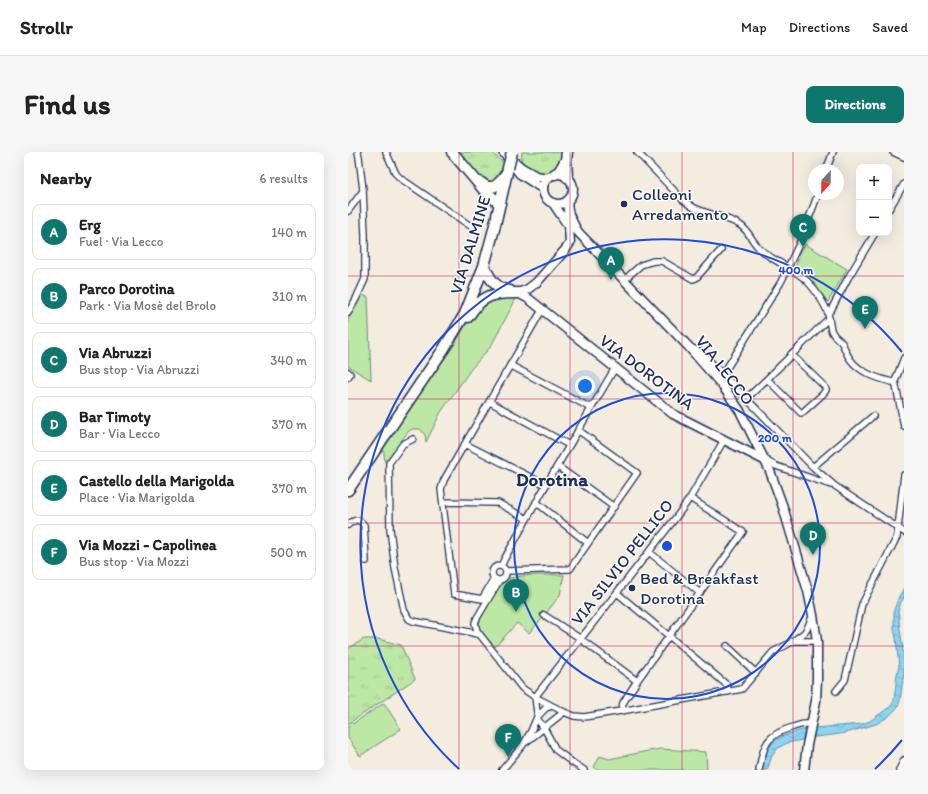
<!DOCTYPE html>
<html lang="en">
<head>
<meta charset="utf-8">
<style>
	body { margin:0; font-family:Itim,sans-serif; background:#f6f6f6; color:#202124 }
	.controls { position:absolute; right:12px; top:12px; display:grid; overflow:hidden; border-radius:8px; box-shadow:0 4px 16px #0002 }
	.controls button { width:36px; height:36px; display:grid; place-items:center; padding:0; border:0; border-bottom:1px solid #e0e0e0; background:#fff; color:#202124; font:20px sans-serif }
	.compass { position:absolute; left:460px; top:12px; width:36px; height:36px; border-radius:50%; background:#fff; box-shadow:0 4px 16px #0002; rotate:202deg }
	.you { position:absolute; left:237px; top:234px; width:14px; height:14px; margin:-10px; border:3px solid #fff; border-radius:50%; background:#1a73e8; box-shadow:0 0 0 6px #1a73e833 }
	.badge { display:grid; place-items:center; width:26px; height:26px; border-radius:50%; background:#0f766e; color:#fff; font-size:13px; font-weight:700 }
	.pin { position:absolute; translate:-50% -33px; filter:drop-shadow(0 1px 2px #0008) }
	.pin::after { content:''; position:absolute; top:21px; width:14px; height:12px; background:inherit; clip-path:polygon(0 0,100% 0,50% 100%) }
	.list { margin:0; padding:0; list-style:none }
	h2 { display:flex; justify-content:space-between; align-items:center; height:52px; margin:0; padding:0 16px; font-size:17px }
	h2 small { font-size:13px; font-weight:400; color:#757577 }
	.list li { display:grid; grid-template-columns:26px 1fr auto; gap:12px; align-items:center; box-sizing:border-box; height:56px; margin:0 8px 8px; padding:0 8px; border:1px solid #e0e0e0; border-radius:8px }
	.list b { display:block; font-size:15px; white-space:nowrap }
	.list p { margin:0; font-size:13px; white-space:nowrap; color:#757577 }
	.list em { font-size:13px; font-style:normal; color:#757577 }
	.map { position:relative; flex:none; width:556px; height:618px; overflow:hidden; border-radius:8px }
	header { display:flex; align-items:center; gap:24px; box-sizing:border-box; height:56px; padding:0 20px; background:#fff; border-bottom:1px solid #e0e0e0 }
	header strong { font-size:19px }
	nav { display:flex; gap:22px; margin-inline-start:auto; font-size:14px }
	.intro { display:flex; align-items:center; justify-content:space-between; box-sizing:border-box; height:96px; padding:0 24px }
	h1 { margin:0; font-size:28px }
	.button { padding:10px 18px; border-radius:8px; background:#0f766e; color:#fff; font-size:14px; font-weight:700 }
	main { display:flex; gap:24px; padding:0 24px }
	aside { flex:1; background:#fff; border-radius:8px; box-shadow:0 4px 16px #0002 }
	.map>svg:first-child { display:block }
	.grass { fill:url(#grass-tufts); stroke:#6c8b81 }
	.park { fill:#bde7a4; stroke:#6c8b81 }
	.water { fill:url(#water-waves); stroke:#6092b5 }
	.lines { fill:none; stroke-linecap:round; stroke-linejoin:round }
	.street-casing { stroke:#1b2f5e; stroke-width:8 }
	.secondary-casing { stroke:#1b2f5e; stroke-width:11 }
	.highway-casing { stroke:#1b2f5e; stroke-width:13 }
	.street { stroke:#fdfcf7; stroke-width:5.5 }
	.secondary { stroke:#fdfcf7; stroke-width:8 }
	.highway { stroke:#fdfcf7; stroke-width:10 }
	.highway-bridge-casing { stroke:#1b2f5e; stroke-width:13; stroke-linecap:butt }
	.highway-bridge { stroke:#fdfcf7; stroke-width:10 }
	.grid { fill:none; stroke:#c2185b; stroke-width:1; stroke-opacity:0.55 }
	.ring { fill:none; stroke:#1d4ed8; stroke-width:2 }
	.poi-dot { fill:#1b2f5e; stroke:#fdfcf7; stroke-width:1.5 }
	.labels { text-anchor:middle; dominant-baseline:central; stroke-width:3; stroke-linejoin:round; paint-order:stroke }
	.poi-label { font-size:17px; fill:#1b2f5e; stroke:#fdfcf7; text-anchor:start }
	.street-label { font-size:17px; fill:#1b2f5e; stroke:#fdfcf7 }
	.quarter-label { font-size:19px; font-weight:bold; fill:#1b2f5e; stroke:#fdfcf7 }
	.centre { fill:#1d4ed8; stroke:#fdfcf7; stroke-width:2 }
	.ring-label { font-size:12px; text-anchor:middle; font-weight:bold; fill:#1d4ed8; stroke:#fdfcf7; stroke-width:3; stroke-linejoin:round; paint-order:stroke }
</style>
</head>
<body>
<header>
<strong>Strollr</strong>
<nav><a>Map</a><a>Directions</a><a>Saved</a></nav>
</header>
<div class="intro"><h1>Find us</h1><a class="button">Directions</a></div>
<main>
<aside>
<h2>Nearby<small>6 results</small></h2>
<ul class="list">
<li><span class="badge">A</span><div><b>Erg</b><p>Fuel · Via Lecco</p></div><em>140 m</em></li>
<li><span class="badge">B</span><div><b>Parco Dorotina</b><p>Park · Via Mosè del Brolo</p></div><em>310 m</em></li>
<li><span class="badge">C</span><div><b>Via Abruzzi</b><p>Bus stop · Via Abruzzi</p></div><em>340 m</em></li>
<li><span class="badge">D</span><div><b>Bar Timoty</b><p>Bar · Via Lecco</p></div><em>370 m</em></li>
<li><span class="badge">E</span><div><b>Castello della Marigolda</b><p>Place · Via Marigolda</p></div><em>370 m</em></li>
<li><span class="badge">F</span><div><b>Via Mozzi - Capolinea</b><p>Bus stop · Via Mozzi</p></div><em>500 m</em></li>
</ul>
</aside>
<div class="map">
<svg width="556" height="618" viewBox="0 0 556 618">
	<defs>
		<pattern id="grass-tufts" width="24" height="20" patternUnits="userSpaceOnUse"><rect width="24" height="20" fill="#bde7a4"/><path d="M3 7l-1-3M5 7V3M7 7l1-3M15 17l-1-3M17 17v-4M19 17l1-3" fill="none" stroke="#a2c690"/></pattern>
		<pattern id="water-waves" width="16" height="10" patternUnits="userSpaceOnUse"><rect width="16" height="10" fill="#8ed4ef"/><path d="M0 5q4-4 8 0t8 0" fill="none" stroke="#7ab6cf"/></pattern>
	</defs>
	<rect width="100%" height="100%" fill="#f3ecdf"/>
	<filter id="ink" filterUnits="userSpaceOnUse"><feTurbulence type="fractalNoise" baseFrequency=".025" numOctaves="2"/><feDisplacementMap in="SourceGraphic" scale="8" xChannelSelector="R" yChannelSelector="G"/><feConvolveMatrix kernelMatrix="1 2 1 2 8 2 1 2 1" color-interpolation-filters="sRGB"/></filter>
	<g filter="url(#ink)">
		<path class="grass" d="M109,0H144L156,12L154,23L147,29L141,30L132,26Z
			M174,0H215L213,12L209,17L195,22L181,17L173,10Z
			M16,487H30L53,493L67,527L0,572V497Z"/>
		<path class="park" d="M457,92L499,117L480,150L460,124L447,115Z
			M13,143L20,145L23,228L0,214V168Z
			M170,143L143,194L123,217L93,260L78,290L77,283L72,277H64L60,280L37,310L35,294L88,218L107,192L122,165L143,147Z
			M216,423L212,443L193,468L181,481L169,471L147,495C143,490 131,479 131,473C131,466 152,431 158,428C167,422 204,423 216,423Z
			M36,551L53,577L12,604L0,586V575Z
			M312,597L358,600L359,618H249L246,615L252,604L261,607L295,600Z"/>
		<path class="water" d="M556,436V446L553,450L550,459L551,465V470L554,491L556,508V520L552,548L550,555L540,565L528,572L505,579L492,582L468,585L439,591L430,596L424,604L419,618H413L414,607L419,599L425,590L435,584L450,579L467,576L514,572L522,569L543,554L546,549L549,522L551,515L548,486L546,477V458L551,444Z"/>
		<g class="lines">
			<defs>
				<path id="street" d="M38,0L48,22L52,26L124,75
					M289,0L334,47C338,50 343,55 349,57C362,63 379,65 392,73C400,78 404,89 411,96C425,110 445,115 459,129C465,135 478,153 480,162C482,168 481,174 484,180C486,185 491,187 494,191C497,196 498,202 502,207C512,221 529,226 544,230L547,229
					M545,0L556,5
					M478,18L485,0
					M541,57L556,32
					M0,59L15,39
					M276,128L293,113L302,110L306,109H314L345,127L348,126L373,98
					M0,161L8,147L17,127V83L15,38L11,5L10,0
					M480,161L483,158L500,126L527,81
					M344,196L353,200L465,315L487,334L556,380
					M162,213L243,256
					M0,220L2,222L0,225
					M375,222L433,130L452,90L470,42
					M419,227L453,261L455,260L475,242L478,238L477,235L443,202
					M547,229L556,274
					M547,229L556,206
					M398,247L419,227L481,166
					M142,250L221,293
					M65,287L55,292L41,311L42,377L47,416L56,458L61,467L65,469L121,480L129,482H131
					M117,292L198,333
					M418,309L428,314L483,333
					M209,314L266,355
					M465,315L525,264
					M95,350L150,351L179,367
					M188,350L240,391
					M0,373C3,370 7,368 11,368L16,373L18,409
					M301,400L352,441
					M144 421a7 7 0 1 1 14 0a7 7 0 1 1-14 0Z
					M153,414L157,406L198,333L267,216
					M158,419L222,417L289,321L230,278
					M146,427L134,447L106,442L93,337L96,328L194,158
					M151,429L129,466L127,471L129,479L174,536L187,545L216,560L226,564L236,565L273,559L394,537L425,500L444,490L456,481L459,477L464,465
					M269,441L321,484L379,533L380,540
					M196,463L230,485L289,529
					M444,489H469
					M379,494L408,521
					M488,539L497,528L514,452L549,385L556,323
					M187,545L329,364L342,346L376,288
					M187,545L190,568L196,576L208,598L225,611L236,618
					M273,559L275,551L289,529L395,380L342,346
					M178,590L216,560
					M154,618L175,593L183,579L189,565L198,556L204,554
					M411,618C416,592 418,583 445,575C451,573 457,571 463,572
					M551,618L556,608"/>
				<path id="secondary" d="M155,0L172,22L195,37
					M168,11L174,16L188,24L200,26
					M195 37a15 15 0 1 1 30 0a15 15 0 1 1-30 0Z
					M220,48C217,59 225,71 230,80L340,194L374,233L392,259L422,319L435,355L460,439L465,463L469,489V527L468,549L459,593L456,618
					M205,51L217,69L224,77
					M170,141L181,147L325,262L418,309
					M170,141L180,137L189,130L218,97L222,91L221,74"/>
				<path id="highway" d="M104,0L136,38L152,52
					M219,0L218,8L219,25
					M207,22L211,20L218,8
					M132,30C144,40 150,34 157,23
					M136,114C142,127 148,137 162,139
					M120,165C134,142 146,141 170,141
					M0,338L95,198L117,162L136,114L146,77L160,16"/>
			</defs>
			<use href="#street" class="street-casing"/>
			<use href="#secondary" class="secondary-casing"/>
			<use href="#highway" class="highway-casing"/>
			<use href="#street" class="street"/>
			<use href="#secondary" class="secondary"/>
			<use href="#highway" class="highway"/>
			<defs>
				<path id="highway-bridge" d="M160,16L164,0"/>
			</defs>
			<use href="#highway-bridge" class="highway-bridge-casing"/>
			<use href="#highway-bridge" class="highway-bridge"/>
		</g>
	</g>
	<path class="grid" d="M111,0V618M222,0V618M334,0V618M445,0V618M0,124H556M0,247H556M0,371H556M0,494H556"/>
	<g class="ring">
		<circle cx="319" cy="394" r="153"/>
		<path d="M554 588A305 305 0 0 1 527 617M111 617A305 305 0 1 1 554 200"/>
	</g>
	<g class="poi-dot">
		<circle cx="276" cy="52" r="4"/>
		<circle cx="284" cy="436" r="4"/>
	</g>
	<g class="labels">
		<g class="poi-label">
			<text x="284" y="42">Colleoni<tspan x="284" dy="20">Arredamento</tspan></text>
			<text x="292" y="426">Bed &amp; Breakfast<tspan x="292" dy="20">Dorotina</tspan></text>
		</g>
		<g class="street-label">
			<text transform="translate(122 93) rotate(-73)">VIA DALMINE</text>
			<text transform="translate(377 218) rotate(52)">VIA LECCO</text>
			<text transform="translate(299 220) rotate(37)">VIA DOROTINA</text>
			<text transform="translate(274 410) rotate(-52)">VIA SILVIO PELLICO</text>
		</g>
		<g class="quarter-label">
			<text x="204" y="327">Dorotina</text>
		</g>
	</g>
	<circle cx="319" cy="394" r="6" class="centre"/>
	<g class="ring-label">
		<text x="448" y="122">400 m</text>
		<text x="427" y="290">200 m</text>
	</g>
</svg>
<div class="controls">
<button>+</button>
<button>−</button>
</div>
<svg class="compass" viewBox="-18 -18 36 36"><path d="M0-13l5 13h-10z" fill="#e53935"/><path d="M0 13l5-13h-10z" fill="#757577"/></svg>
<div class="you"></div>
<div class="pin badge" style="left:263px;top:128px">A</div>
<div class="pin badge" style="left:168px;top:460px">B</div>
<div class="pin badge" style="left:455px;top:95px">C</div>
<div class="pin badge" style="left:465px;top:403px">D</div>
<div class="pin badge" style="left:517px;top:177px">E</div>
<div class="pin badge" style="left:160px;top:605px">F</div>
</div>
</main>
</body>
</html>
